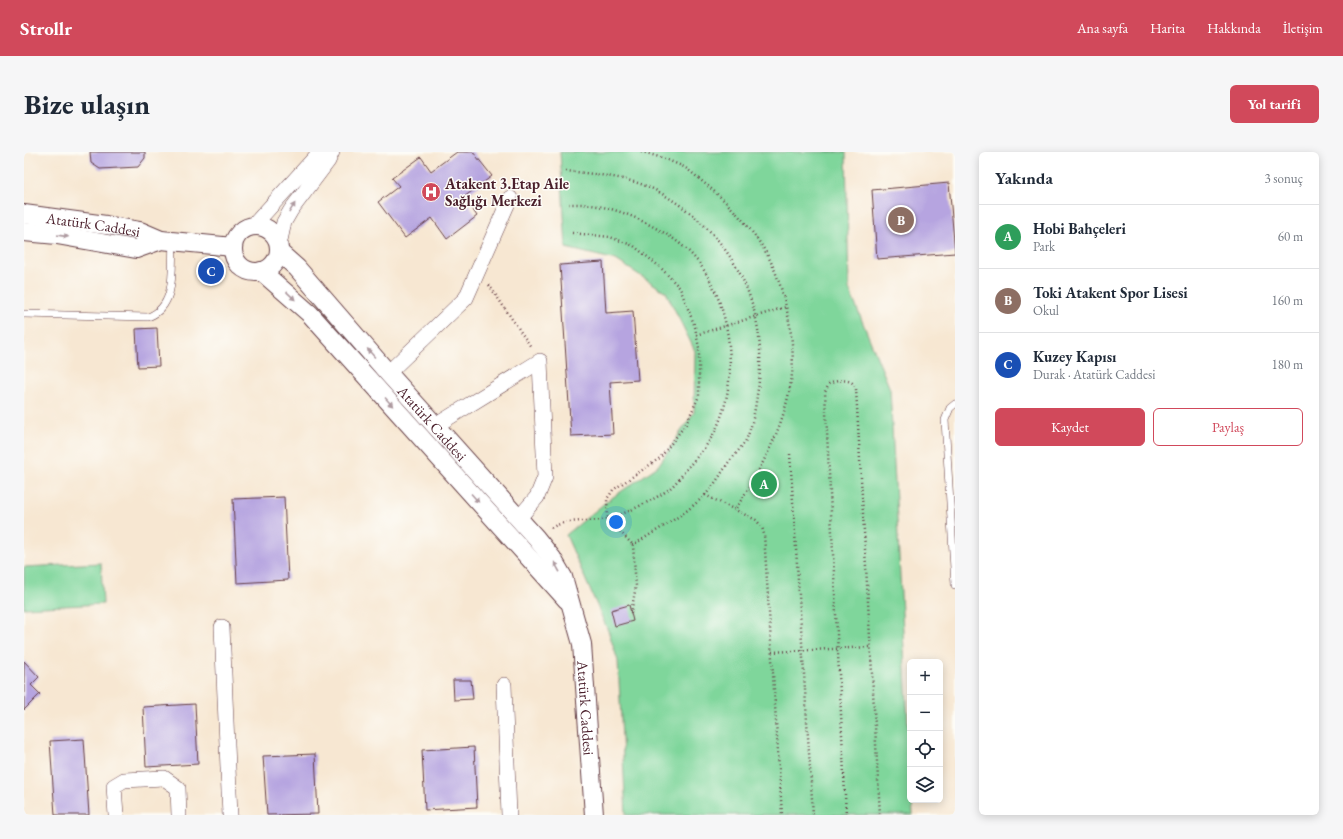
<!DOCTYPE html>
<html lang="tr">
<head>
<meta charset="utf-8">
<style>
	body { margin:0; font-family:"EB Garamond",serif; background:#f6f6f7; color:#1f2937 }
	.controls { position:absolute; right:12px; bottom:12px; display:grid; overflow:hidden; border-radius:6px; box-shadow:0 2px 10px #0003 }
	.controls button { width:36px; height:36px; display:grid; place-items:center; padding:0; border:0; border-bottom:1px solid #e0e1e3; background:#fff; color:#1f2937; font:20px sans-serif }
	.you { position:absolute; left:592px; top:370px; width:14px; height:14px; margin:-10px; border:3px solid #fff; border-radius:50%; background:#1a73e8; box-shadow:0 0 0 6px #1a73e833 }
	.badge { display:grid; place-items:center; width:26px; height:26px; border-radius:50%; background:#d1495b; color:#fff; font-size:13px; font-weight:700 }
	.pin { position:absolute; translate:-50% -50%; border:2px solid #fff; box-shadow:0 1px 4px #0006 }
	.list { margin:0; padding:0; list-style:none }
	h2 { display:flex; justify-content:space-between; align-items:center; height:52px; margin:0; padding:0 16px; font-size:17px }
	h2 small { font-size:13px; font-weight:400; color:#747a83 }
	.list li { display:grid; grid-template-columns:26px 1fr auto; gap:12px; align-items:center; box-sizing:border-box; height:64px; padding:0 16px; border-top:1px solid #e0e1e3 }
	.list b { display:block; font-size:15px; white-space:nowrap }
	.list p { margin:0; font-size:13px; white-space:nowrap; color:#747a83 }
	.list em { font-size:13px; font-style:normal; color:#747a83 }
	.actions { display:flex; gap:8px; padding:12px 16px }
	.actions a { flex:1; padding:9px 0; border:1px solid #d1495b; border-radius:6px; text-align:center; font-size:14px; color:#d1495b }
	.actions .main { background:#d1495b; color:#fff }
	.icon { flex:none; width:22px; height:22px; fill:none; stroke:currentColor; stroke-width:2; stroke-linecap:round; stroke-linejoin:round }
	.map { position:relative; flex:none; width:931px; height:663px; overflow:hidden; border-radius:6px }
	header { display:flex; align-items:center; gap:24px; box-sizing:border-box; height:56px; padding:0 20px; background:#d1495b; color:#fff }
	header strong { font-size:19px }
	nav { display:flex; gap:22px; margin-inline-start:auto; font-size:14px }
	.intro { display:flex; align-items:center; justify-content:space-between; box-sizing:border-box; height:96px; padding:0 24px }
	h1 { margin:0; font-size:28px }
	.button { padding:10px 18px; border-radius:6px; background:#d1495b; color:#fff; font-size:14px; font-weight:700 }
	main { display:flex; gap:24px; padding:0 24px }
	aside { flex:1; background:#fff; border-radius:6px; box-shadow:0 2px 10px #0003 }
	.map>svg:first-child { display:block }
	.green { fill:#7fd69b; stroke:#647a63 }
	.building { fill:#b6a4e0 }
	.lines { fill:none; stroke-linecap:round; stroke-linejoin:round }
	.service-casing { stroke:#643d44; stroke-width:8 }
	.minor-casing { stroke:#643d44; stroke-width:16 }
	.tertiary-casing { stroke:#643d44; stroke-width:20 }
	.path { stroke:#643d44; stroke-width:2.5; stroke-dasharray:1 3; stroke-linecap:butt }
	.service { stroke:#fff; stroke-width:7 }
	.minor { stroke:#fff; stroke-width:15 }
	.tertiary { stroke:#fff; stroke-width:18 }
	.oneway { fill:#ae9aa0 }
	.labels { text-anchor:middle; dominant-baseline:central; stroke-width:3; stroke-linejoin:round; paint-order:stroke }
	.poi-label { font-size:15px; font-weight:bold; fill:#4a1f2b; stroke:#fdfcf7; text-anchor:start }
	.street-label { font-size:15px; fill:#4a1f2b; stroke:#fdfcf7 }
</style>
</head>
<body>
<header>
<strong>Strollr</strong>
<nav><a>Ana sayfa</a><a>Harita</a><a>Hakkında</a><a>İletişim</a></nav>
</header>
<div class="intro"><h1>Bize ulaşın</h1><a class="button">Yol tarifi</a></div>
<main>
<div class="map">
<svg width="931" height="663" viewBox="0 0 931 663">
	<rect width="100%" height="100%" fill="#fdfcf7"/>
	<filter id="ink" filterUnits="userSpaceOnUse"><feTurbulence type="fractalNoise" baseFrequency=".025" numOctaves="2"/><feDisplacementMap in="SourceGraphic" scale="8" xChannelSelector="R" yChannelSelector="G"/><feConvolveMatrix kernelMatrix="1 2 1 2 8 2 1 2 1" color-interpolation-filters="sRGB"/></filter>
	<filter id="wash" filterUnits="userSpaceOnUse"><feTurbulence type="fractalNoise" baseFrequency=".012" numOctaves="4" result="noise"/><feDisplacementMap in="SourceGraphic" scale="16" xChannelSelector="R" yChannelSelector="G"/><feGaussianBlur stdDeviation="0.9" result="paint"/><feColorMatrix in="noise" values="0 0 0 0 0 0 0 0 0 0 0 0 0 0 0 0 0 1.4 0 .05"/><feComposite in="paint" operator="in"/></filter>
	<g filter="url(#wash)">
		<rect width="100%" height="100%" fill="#f7e7d2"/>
		<path class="green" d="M536,0H822L825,137L866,237L886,609V648H888L889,663H602L594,509L585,481L542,383L582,350L634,314L670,260L671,199L642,140L592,108L542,96Z
			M77,411L79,452L0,456V415Z"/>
		<g id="blocks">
			<path class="building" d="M66,0H121V6L114,15L76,17L67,11Z
				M433,0H449L468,24L440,45L453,64L423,87L408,66L381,86L354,50L375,34L368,26L397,5L407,19Z
				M925,31L931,101L853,107L848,38Z
				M579,110L582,161L609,159L614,228L586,230L589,282L547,284L536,113Z
				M133,176L135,214L114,215L112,177Z
				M260,345L264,428L213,431L209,347Z
				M605,453L609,469L591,474L587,458Z
				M0,509L15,525L7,533L16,542L0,558Z
				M429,528H447L449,547L430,548Z
				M171,552L174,612L122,615L119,555Z
				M60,587L65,663H31L26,589Z
				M450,595L453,655L401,658L398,598Z
				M291,602L294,662L243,663L239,604Z"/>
		</g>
	</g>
	<g filter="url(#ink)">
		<use href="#blocks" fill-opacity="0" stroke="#643d44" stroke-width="1"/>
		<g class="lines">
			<defs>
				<path id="service" d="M0,162L124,165C154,154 147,115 149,89
					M931,252L926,256L921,268L931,433"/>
				<path id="minor" d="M229,74L296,0
					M255,93L260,70L267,58L304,9L308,0
					M364,221L442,146L486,46
					M411,274L516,209L521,325L513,345L494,367
					M198,475L206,663
					M480,533L485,663
					M92,663L90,634L100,628L140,626L154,636L155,663"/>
				<g id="tertiary">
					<path id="s1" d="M0,62L82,73L116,79L137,88L209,95"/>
					<circle cx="232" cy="97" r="23"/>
					<path d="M0,80L33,83L112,97L137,88"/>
					<path id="s2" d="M255,100L273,116L364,221L512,386L528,406L539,425L558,492L570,663"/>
					<path d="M237,119L286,162L543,448"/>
				</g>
			</defs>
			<use href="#service" class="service-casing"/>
			<use href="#minor" class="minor-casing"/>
			<use href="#tertiary" class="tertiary-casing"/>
			<path class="path" d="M617,0C631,3 647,9 660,15C668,20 676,28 684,34C705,52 723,71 738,94C759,125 772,186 768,222C762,273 738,315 711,358
				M542,19C570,22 607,25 633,39C709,80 748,157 733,243C731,258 728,276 721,290C716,297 710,304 704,311C697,322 690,334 681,343C661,363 633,378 609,393L612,434L607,461
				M548,81L586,85L610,94L636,115L656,136L671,175L675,196V244L662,272L636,306L589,338L583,347L584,367L609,393
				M465,133L507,195
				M672,183L762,155
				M766,302L789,663
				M681,343L732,368L738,375L740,382L758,663
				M527,376C543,366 564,371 583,367C597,364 634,346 645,337C653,331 659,321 665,314C675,303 687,289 693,275C718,221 706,136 661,96C649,85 634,77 620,70C596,58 572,51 545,52
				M748,500L846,495
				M822,663L801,240L805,232C814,228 829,225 832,237L856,663"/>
			<use href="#service" class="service"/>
			<use href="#minor" class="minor"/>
			<use href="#tertiary" class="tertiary"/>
		</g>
		<defs><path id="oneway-solid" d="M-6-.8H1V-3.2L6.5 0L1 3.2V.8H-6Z"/></defs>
		<g class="oneway">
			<use href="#oneway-solid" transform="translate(268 56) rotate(-58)"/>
			<use href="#oneway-solid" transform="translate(39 84) rotate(8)"/>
			<use href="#oneway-solid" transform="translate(267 144) rotate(43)"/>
			<use href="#oneway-solid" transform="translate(347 201) rotate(-131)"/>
			<use href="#oneway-solid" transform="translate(365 250) rotate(48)"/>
			<use href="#oneway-solid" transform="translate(451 346) rotate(48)"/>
			<use href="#oneway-solid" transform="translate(533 415) rotate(-119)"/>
		</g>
	</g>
	<defs>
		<symbol id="hospital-disc" viewBox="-11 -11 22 22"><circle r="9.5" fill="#d1495b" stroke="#fdfcf7"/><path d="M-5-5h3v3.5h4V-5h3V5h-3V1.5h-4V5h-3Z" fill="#fff"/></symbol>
	</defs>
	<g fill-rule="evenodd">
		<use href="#hospital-disc" x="396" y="29" width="22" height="22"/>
	</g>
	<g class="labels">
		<g class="poi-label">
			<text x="421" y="31">Atakent 3.Etap Aile<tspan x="421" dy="17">Sağlığı Merkezi</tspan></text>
		</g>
		<g class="street-label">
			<text stroke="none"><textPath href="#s1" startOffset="70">Atatürk Caddesi</textPath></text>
			<text stroke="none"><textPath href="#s2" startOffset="230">Atatürk Caddesi</textPath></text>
			<text stroke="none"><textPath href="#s2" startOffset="566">Atatürk Caddesi</textPath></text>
		</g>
	</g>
</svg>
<div class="controls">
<button>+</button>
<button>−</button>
<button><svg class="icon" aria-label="locate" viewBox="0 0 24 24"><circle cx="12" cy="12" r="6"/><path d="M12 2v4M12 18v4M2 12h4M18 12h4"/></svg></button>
<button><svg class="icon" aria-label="layers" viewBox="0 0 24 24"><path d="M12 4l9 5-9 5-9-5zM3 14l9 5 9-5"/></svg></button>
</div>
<div class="you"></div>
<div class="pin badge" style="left:740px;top:332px;background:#2e9e5b">A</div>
<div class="pin badge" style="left:877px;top:68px;background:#8d6e63">B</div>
<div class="pin badge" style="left:187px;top:119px;background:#1a4fb4">C</div>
</div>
<aside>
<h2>Yakında<small>3 sonuç</small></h2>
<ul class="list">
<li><span class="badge" style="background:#2e9e5b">A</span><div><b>Hobi Bahçeleri</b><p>Park</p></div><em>60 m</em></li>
<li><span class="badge" style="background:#8d6e63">B</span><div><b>Toki Atakent Spor Lisesi</b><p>Okul</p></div><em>160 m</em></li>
<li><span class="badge" style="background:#1a4fb4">C</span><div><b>Kuzey Kapısı</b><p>Durak · Atatürk Caddesi</p></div><em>180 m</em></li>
</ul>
<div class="actions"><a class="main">Kaydet</a><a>Paylaş</a></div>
</aside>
</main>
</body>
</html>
